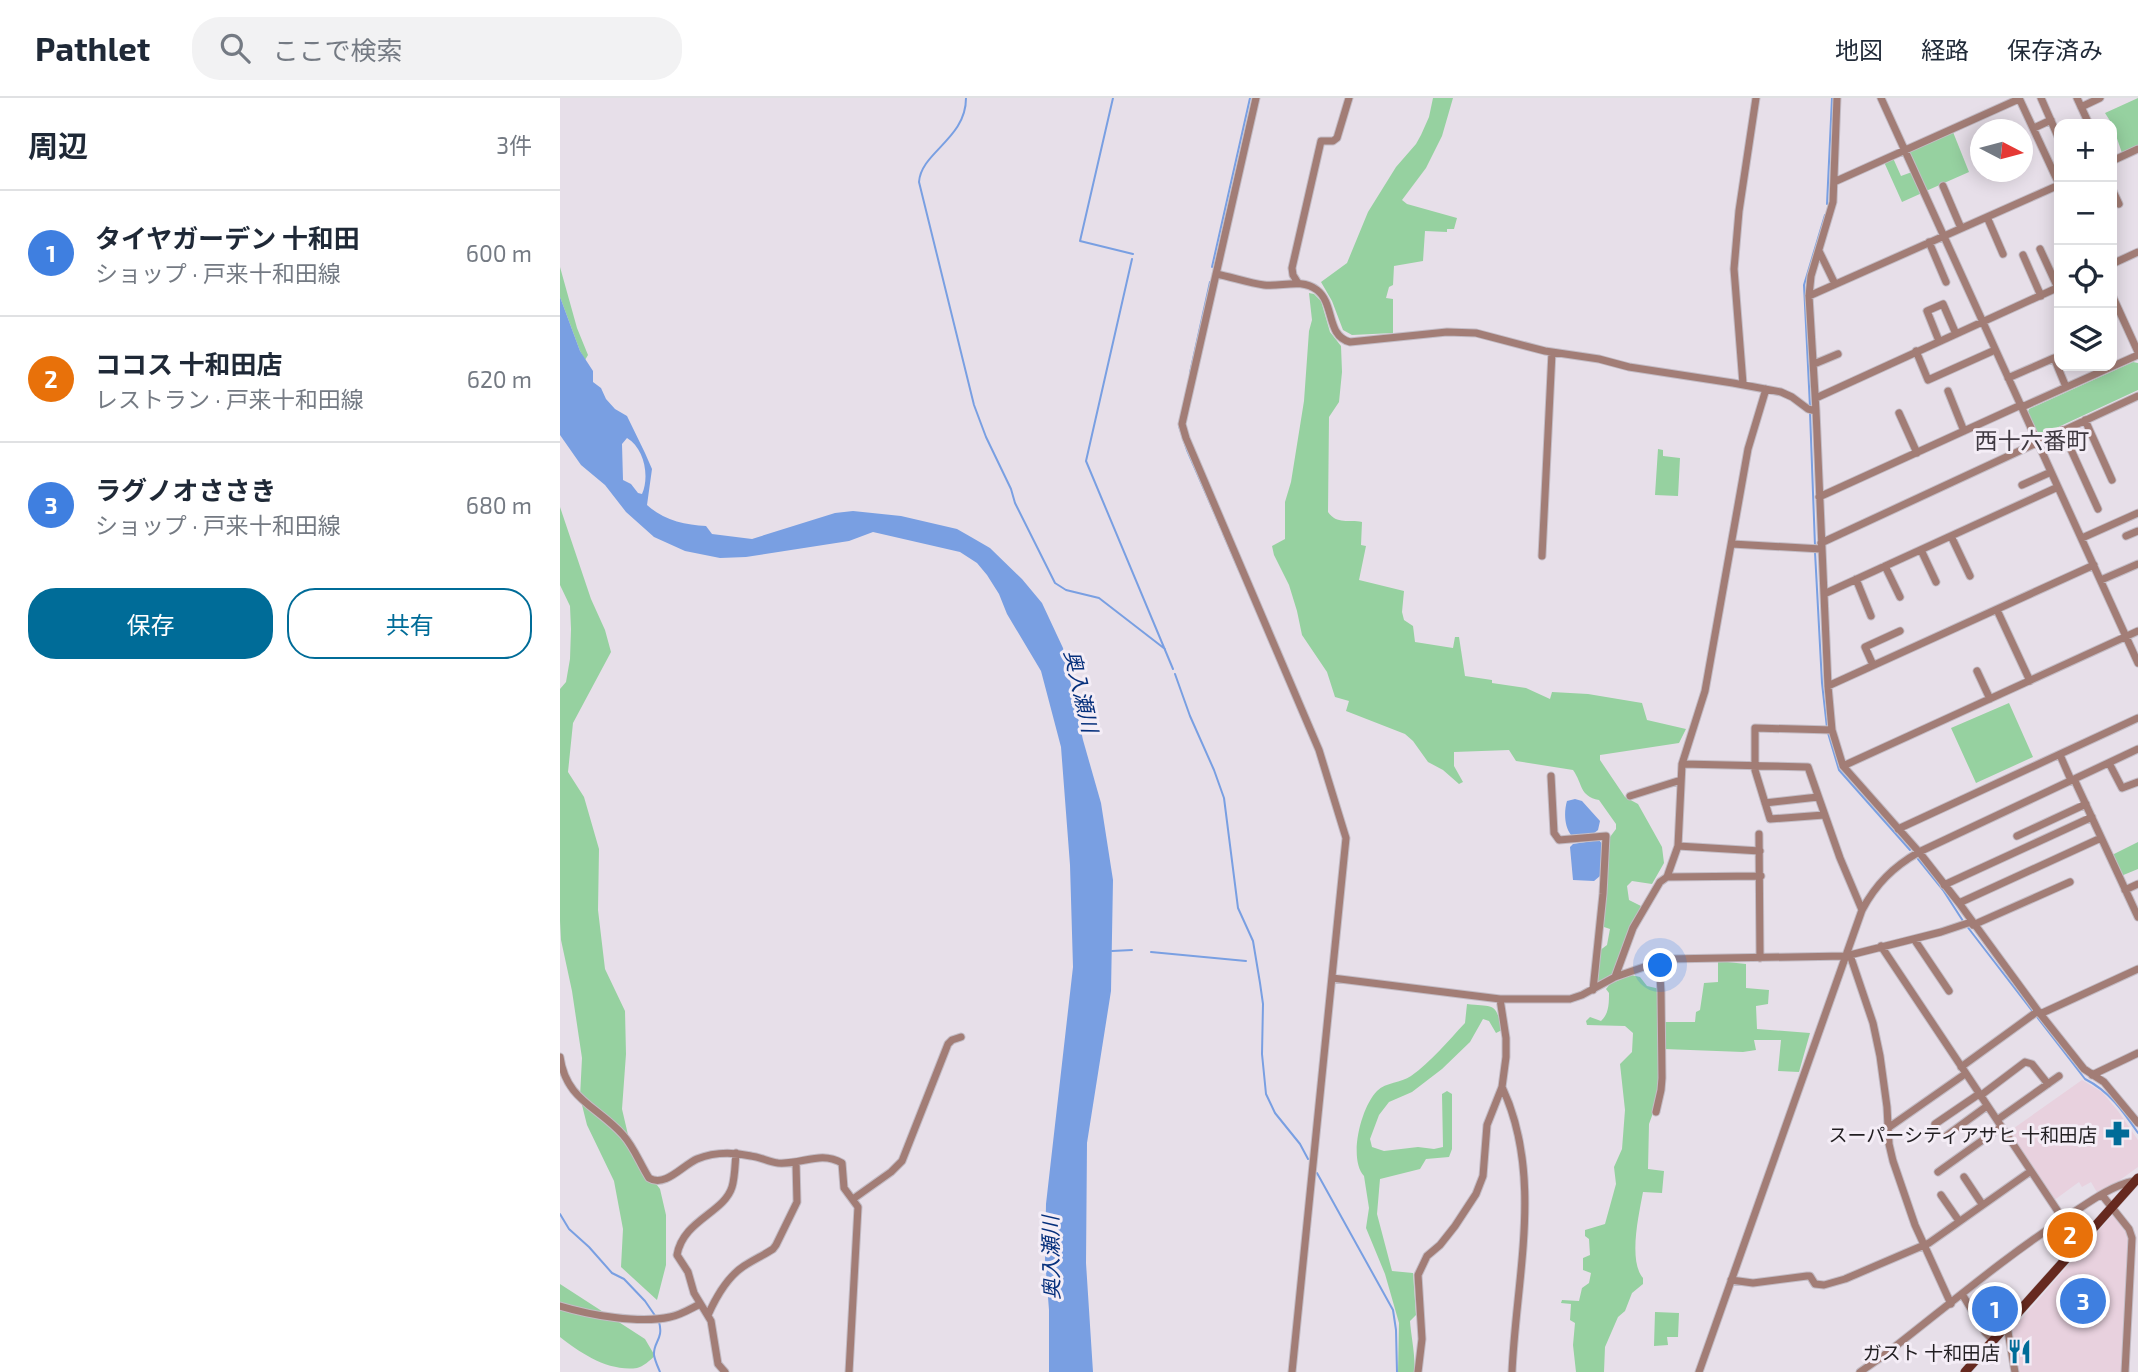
<!DOCTYPE html>
<html lang="ja">
<head>
<meta charset="utf-8">
<style>
	body { margin:0; font-family:"Exo 2","Noto Sans JP",sans-serif; background:#f2f2f3; color:#1f2937 }
	.controls { position:absolute; right:21px; top:21px; display:grid; overflow:hidden; border-radius:14px; box-shadow:0 4px 18px #0003 }
	.controls button { width:63px; height:63px; display:grid; place-items:center; padding:0; border:0; border-bottom:2px solid #e0e1e3; background:#fff; color:#1f2937; font:35px sans-serif }
	.compass { position:absolute; left:1410px; top:21px; width:63px; height:63px; border-radius:50%; background:#fff; box-shadow:0 4px 18px #0003; rotate:96deg }
	.you { position:absolute; left:1101px; top:868px; width:24px; height:24px; margin:-18px; border:5px solid #fff; border-radius:50%; background:#1a73e8; box-shadow:0 0 0 10px #1a73e833 }
	.badge { display:grid; place-items:center; width:46px; height:46px; border-radius:50%; background:#006c98; color:#fff; font-size:23px; font-weight:700 }
	.pin { position:absolute; translate:-50% -50%; border:4px solid #fff; box-shadow:0 2px 7px #0006 }
	.list { margin:0; padding:0; list-style:none }
	h2 { display:flex; justify-content:space-between; align-items:center; height:91px; margin:0; padding:0 28px; font-size:30px }
	h2 small { font-size:23px; font-weight:400; color:#747a83 }
	.list li { display:grid; grid-template-columns:46px 1fr auto; gap:21px; align-items:center; box-sizing:border-box; height:126px; padding:0 28px; border-top:2px solid #e0e1e3 }
	.list b { display:block; font-size:26px; white-space:nowrap }
	.list p { margin:0; font-size:23px; white-space:nowrap; color:#747a83 }
	.list em { font-size:23px; font-style:normal; color:#747a83 }
	.actions { display:flex; gap:14px; padding:21px 28px }
	.actions a { flex:1; padding:16px 0; border:2px solid #006c98; border-radius:28px; text-align:center; font-size:24px; color:#006c98 }
	.actions .main { background:#006c98; color:#fff }
	.icon { flex:none; width:38px; height:38px; fill:none; stroke:currentColor; stroke-width:2; stroke-linecap:round; stroke-linejoin:round }
	.map { position:relative; flex:none; width:1578px; height:1274px; overflow:hidden }
	header { display:flex; align-items:center; gap:42px; box-sizing:border-box; height:98px; padding:0 35px; background:#fff; border-bottom:2px solid #e0e1e3 }
	header strong { font-size:33px }
	nav { display:flex; gap:38px; margin-inline-start:auto; font-size:24px }
	.search { width:490px; height:63px; background:#f2f2f3; display:flex; align-items:center; gap:18px; box-sizing:border-box; padding:0 24px; border-radius:28px; color:#747a83; font-size:26px }
	main { display:flex }
	aside { flex:1; background:#fff }
	.map>svg:first-child { display:block }
	.commercial { fill:#e8d1de }
	.green { fill:#96d1a0 }
	.water { fill:#799fe2; fill-rule:evenodd }
	.lines { fill:none; stroke-linecap:round; stroke-linejoin:round }
	.stream { stroke:#799fe2; stroke-width:2 }
	.minor-casing { stroke:#c3bcc5; stroke-width:9 }
	.major-casing { stroke:#c3bcc5; stroke-width:10 }
	.minor { stroke:#a27d76; stroke-width:7 }
	.major { stroke:#66291f; stroke-width:9 }
	.labels { text-anchor:middle; dominant-baseline:central; stroke-width:6; stroke-linejoin:round; paint-order:stroke }
	.poi-label { font-size:19px; fill:#211e21; stroke:#f4edf6; text-anchor:end }
	.water-label { font-size:21px; font-style:italic; fill:#06307c; stroke:#f4edf6 }
	.quarter-label { font-size:23px; fill:#3f3941; stroke:#f4edf6 }
</style>
</head>
<body>
<header>
<strong>Pathlet</strong>
<div class="search"><svg class="icon" aria-label="search" viewBox="0 0 24 24"><circle cx="10" cy="10" r="6"/><path d="M15 15l6 6"/></svg>ここで検索</div>
<nav><a>地図</a><a>経路</a><a>保存済み</a></nav>
</header>
<main>
<aside>
<h2>周辺<small>3件</small></h2>
<ul class="list">
<li><span class="badge" style="background:#3f7fe0">1</span><div><b>タイヤガーデン 十和田</b><p>ショップ · 戸来十和田線</p></div><em>600 m</em></li>
<li><span class="badge" style="background:#e8710a">2</span><div><b>ココス 十和田店</b><p>レストラン · 戸来十和田線</p></div><em>620 m</em></li>
<li><span class="badge" style="background:#3f7fe0">3</span><div><b>ラグノオささき</b><p>ショップ · 戸来十和田線</p></div><em>680 m</em></li>
</ul>
<div class="actions"><a class="main">保存</a><a>共有</a></div>
</aside>
<div class="map">
<svg width="1578" height="1274" viewBox="0 0 1578 1274">
	<rect width="100%" height="100%" fill="#e7dfe9"/>
	<path class="commercial" d="M1522,982L1542,994L1558,1013L1578,1042V1069L1549,1090L1538,1096L1531,1084L1522,1089L1519,1084L1493,1103L1447,1035Z
		M1553,1116L1564,1127L1571,1139L1563,1274H1457L1451,1233Z"/>
	<path class="green" d="M873,0H893L882,38L866,70L842,102L847,106L897,120L894,131H887V134L865,133L863,163L834,168L833,187L829,189L826,200L833,201V235L792,237L783,232L772,203L761,184L787,165L808,114L836,69L856,46L861,37L869,19Z
		M1578,0V48L1562,55L1552,26L1545,15Z
		M1393,34L1409,74L1366,93L1348,54Z
		M1333,60L1341,78L1352,74L1362,95L1342,104L1324,64Z
		M0,169L17,230L28,257L25,262L20,253L0,199Z
		M749,195L754,196L761,203L770,234L781,248L782,274L779,304L769,319L768,414C777,427 789,421 802,424L801,447L806,448L799,482L844,493L842,514L844,522L853,528L855,544L893,550L895,539H899L905,578L932,582V585L966,590L990,601L992,594L1028,596L1082,605L1087,622L1126,631L1119,645L1040,657V662L1065,699L1078,706L1102,749L1104,765L1092,786L1072,783L1067,788L1069,802L1081,808L1063,847L1053,877L1035,885L1039,853L1047,847L1050,831L1041,828L1050,739L1056,731V726L1039,702C1019,698 1023,686 1013,672L956,663L949,652L894,654V668L903,684L899,686L883,672L868,664L853,643L845,636L786,613L789,603L775,599L767,574L742,537L737,513L729,487L714,457L712,448L725,441V404L731,384L744,303L749,233L752,222Z
		M1573,264L1578,265V292L1479,338L1468,314L1469,311Z
		M1098,351L1103,352V358L1120,360L1118,398L1095,397Z
		M0,409L31,501L45,532L51,554L13,625L8,674L24,699L39,751L38,812L45,871L65,913L66,956L62,1011L72,1054L100,1091L106,1117V1167L97,1202L61,1169L63,1131L54,1083L27,1027L20,999L22,960L12,893L1,842L0,823V591L6,584L10,561L11,531L10,508L0,487Z
		M1449,605L1473,659L1416,685L1391,630Z
		M1578,744V771L1561,778L1552,757Z
		M1158,863L1186,866V890L1209,892L1208,906L1196,908L1197,931L1250,935L1239,974L1218,973L1221,942H1194L1196,952L1183,954L1104,951V924H1135L1136,914L1140,912L1144,885L1158,884Z
		M1071,877L1080,879L1087,888L1100,891L1098,1001L1089,1026L1088,1071L1104,1073L1102,1095L1083,1094C1079,1116 1068,1163 1083,1180V1186L1072,1195L1065,1213L1058,1219L1045,1249L1044,1274H1016L1013,1247L1015,1225L1010,1222L1011,1206L1001,1205L1002,1202L1019,1203L1022,1190L1029,1185L1031,1175L1023,1172V1160L1030,1157L1029,1141L1025,1138V1132L1045,1126L1056,1086L1054,1069L1062,1051L1065,1012L1060,966L1072,954L1073,935L1065,928L1027,927L1026,923L1030,919L1041,923C1049,916 1049,905 1049,895L1046,891L1050,886Z
		M907,906C934,909 936,904 942,932L936,935L929,923L923,921L910,944L882,971L852,994L829,1004L819,1017L810,1041L812,1049L824,1053L858,1049L874,1051L883,1049L882,996L887,993L892,996V1051L889,1059L866,1061L860,1071L820,1081L817,1116L832,1173L853,1175L856,1217L850,1223C851,1238 856,1260 854,1274H838L839,1225L825,1176L806,1130L809,1110L804,1078C788,1061 801,1009 817,993C826,984 841,985 851,978C871,964 888,943 905,925Z
		M0,1186L85,1241L95,1258C90,1262 83,1269 77,1270C49,1274 20,1255 0,1239Z
		M1095,1214L1119,1215L1118,1239H1107L1108,1247L1094,1248Z"/>
	<path class="water" d="M0,199L20,253L33,273V284L41,290L46,301L55,311L67,318L85,355L92,371L87,407C103,422 125,427 146,428L152,436L192,441L275,415L293,413L341,418L397,431L411,439L430,450L462,481L482,505L503,550L523,642L541,705L553,782L551,893L527,1045L526,1165L533,1274H489V1212L485,1161L486,1106L513,869L510,767L501,649L481,573L447,516L439,496L427,477L417,465L400,454L313,434L289,443L186,459L160,460L125,453L94,439L66,414L45,387L21,367L0,337ZM67,340C84,350 90,378 82,396L78,395L71,386L63,382L62,346Z
		M1015,701L1022,703L1040,723L1038,732L1033,736L1011,737C1004,728 1004,713 1007,703Z
		M1039,742L1043,747L1040,778L1034,783L1013,782L1010,749L1013,746Z"/>
	<g class="lines">
		<path class="stream" d="M406,0C406,41 361,54 359,84L414,307L426,339L451,391L455,405L495,485L506,492L539,500L605,551
			M553,0L520,143L573,156
			M1267,106L1272,0
			M572,161L526,363L613,571
			M652,169L690,0
			M630,275L650,184
			M1250,309L1244,187L1265,117
			M1250,314L1255,448
			M619,328L627,352L661,430
			M663,435L679,472
			M1255,454L1262,585L1267,630
			M615,576L630,618L654,672L664,700L678,810L693,843L700,885L703,906L702,956L706,996L715,1015L740,1046L748,1061
			M1268,635L1279,672L1350,752
			M1358,761L1383,792L1403,823
			M1406,827L1473,914
			M552,853L572,852
			M591,854L686,863
			M1477,919L1525,981C1549,993 1563,1013 1578,1035
			M757,1075L833,1212L836,1232L837,1274
			M0,1116L9,1131L29,1149L52,1175L64,1181L85,1203L96,1219
			M99,1224C104,1241 93,1244 94,1257C95,1263 98,1269 100,1274"/>
		<defs>
			<path id="minor" d="M696,0L622,326L626,340L759,652L786,740L732,1274
				M1277,0L1273,104L1251,178L1249,198L1256,313L1268,588L1272,632L1283,668L1359,754L1399,805L1478,913L1524,971L1544,984L1578,1025
				M1321,0L1578,565
				M1459,0L1499,86
				M1481,0L1499,41
				M1517,0L1529,26
				M1521,9L1540,0
				M1474,30L1491,22
				M1552,63L1578,51
				M1274,84L1459,1
				M1383,88L1401,130
				M1552,91L1559,106
				M1427,119L1443,156
				M1369,144L1386,184
				M1480,151L1498,190
				M1259,153L1275,186
				M1463,157L1481,198
				M1552,166L1578,154
				M656,176C672,179 688,185 704,187C722,189 741,180 757,192C775,206 766,238 790,244L887,234L916,235L985,253L1039,261L1069,269L1173,285L1221,294L1232,299L1248,311L1256,313
				M738,185L733,177L732,170L761,43H773L777,40L789,0
				M1552,197L1578,254
				M1249,198L1499,87
				M1379,243L1367,213L1383,206L1396,236
				M1356,253L1368,282L1435,252
				M1254,266L1278,256
				M1448,280L1494,260L1506,289
				M1183,286L1174,171L1179,113L1196,0
				M1388,293L1404,333
				M1256,300L1499,189
				M1462,309L1578,257
				M1339,315L1357,355
				M1525,322L1552,382
				M1502,332L1538,411
				M1462,387L1491,374
				M1259,399L1461,307
				M1391,438L1410,478
				M1566,438L1578,433
				M1522,440L1578,415
				M1261,445L1578,298
				M1172,446L1261,451
				M1361,452L1376,484
				M982,458L992,254
				M1325,468L1340,499
				M1296,481L1311,518
				M1541,482L1578,466
				M1264,496L1498,389
				M1437,512L1470,583
				M1313,567L1305,549L1340,533
				M1417,573L1430,601
				M1268,588L1534,467
				M1500,657L1511,682
				M1549,665L1562,690L1578,684
				M1122,666L1248,669L1280,760L1302,812
				M1283,668L1578,533
				M991,678L994,735L999,742L1046,738L1043,796L1033,892
				M1514,681L1578,819
				M1070,698L1121,682
				M1205,705L1258,699
				M1264,717L1210,721L1195,672V630L1272,632
				M1338,731L1578,620
				M1199,736L1200,860
				M1457,738L1526,706
				M1118,748L1200,753
				M1107,779L1201,778
				M1384,787L1532,719
				M1565,792L1578,786
				M1399,805L1541,740
				M1413,827L1510,784
				M1354,841L1389,893
				M1321,848L1503,1121
				M1290,857L1313,925L1320,958L1327,1009L1329,1046L1333,1063L1355,1127L1391,1206
				M1055,879L1073,830L1100,784L1107,779L1118,748L1122,666L1145,593L1188,351L1206,291
				M772,880L940,901H1010L1022,897L1055,879L1107,861L1286,858L1381,834L1411,824
				M1480,916L1578,871
				M0,959C6,1002 37,1008 63,1037C74,1049 80,1066 89,1080C105,1090 123,1067 137,1061C154,1054 173,1054 191,1058C200,1059 209,1064 218,1065C242,1067 260,1052 282,1065L284,1090L298,1109L289,1274
				M1401,969L1478,913
				M1532,977L1578,955
				M942,989C984,1078 956,1180 952,1274
				M1420,998L1465,964L1472,966L1488,986
				M1096,1014L1101,992L1102,980L1101,894L1099,863
				M1437,1022L1499,978
				M1375,1026L1419,996
				M1328,1030L1405,976
				M1386,1038L1427,1008
				M1378,1074L1441,1029
				M1404,1079L1422,1106
				M1381,1097L1399,1123
				M1542,1097L1569,1131L1572,1140L1565,1274
				M293,1101L331,1074L342,1063L388,946L392,942L401,939
				M1171,1182L1193,1185L1247,1178H1250L1255,1186L1264,1187L1285,1181L1369,1145L1471,1073
				M1402,1196L1425,1234L1433,1242
				M0,1208C30,1217 79,1226 110,1219C121,1217 130,1211 140,1206
				M148,1217C156,1199 167,1179 184,1168C193,1162 204,1157 213,1151L216,1147L237,1104L236,1064
				M1447,1228L1455,1274
				M165,1274L158,1266L151,1223L134,1195L128,1174L117,1157C123,1122 164,1115 172,1089C175,1079 175,1066 176,1055
				M858,1274L862,1241L858,1177L867,1158L880,1147L895,1128L916,1096L923,1078L927,1027L942,989L946,959V940L940,901
				M1139,1274L1302,812C1316,786 1333,769 1359,754L1578,651
				M1300,1274L1323,1258C1384,1211 1443,1160 1508,1118C1528,1105 1550,1088 1574,1083"/>
			<path id="major" d="M1405,1274L1578,1080"/>
		</defs>
		<use href="#minor" class="minor-casing"/>
		<use href="#major" class="major-casing"/>
		<use href="#minor" class="minor"/>
		<use href="#major" class="major"/>
	</g>
	<defs>
		<symbol id="pharmacy-bare" viewBox="-9 -9 18 18"><path d="M-2-6h4v4h4v4h-4v4h-4v-4h-4v-4h4Z" fill="#006c98" stroke="#f4edf6" stroke-width="2.5" paint-order="stroke"/></symbol>
		<symbol id="restaurant-bare" viewBox="-9 -9 18 18"><path d="M-5-6h1v4h1v-4h1v4h1v-4h1v5L-1.5 .5V6h-2V.5L-5-1ZM5-6V6H3V1.5H1.5Q1.5-4 5-6Z" fill="#006c98" stroke="#f4edf6" stroke-width="2.5" paint-order="stroke"/></symbol>
	</defs>
	<g fill-rule="evenodd">
		<use href="#pharmacy-bare" x="1540" y="1018" width="35" height="35"/>
		<use href="#restaurant-bare" x="1442" y="1236" width="35" height="35"/>
	</g>
	<g class="labels">
		<g class="poi-label">
			<text x="1537" y="1036">スーパーシティアサヒ 十和田店</text>
			<text x="1440" y="1254">ガスト 十和田店</text>
		</g>
		<g class="water-label">
			<text transform="translate(522 593) rotate(77)">奥入瀬川</text>
			<text transform="translate(490 1160) rotate(-91)">奥入瀬川</text>
		</g>
		<g class="quarter-label">
			<text x="1472" y="342">西十六番町</text>
		</g>
	</g>
</svg>
<div class="controls">
<button>+</button>
<button>−</button>
<button><svg class="icon" aria-label="locate" viewBox="0 0 24 24"><circle cx="12" cy="12" r="6"/><path d="M12 2v4M12 18v4M2 12h4M18 12h4"/></svg></button>
<button><svg class="icon" aria-label="layers" viewBox="0 0 24 24"><path d="M12 4l9 5-9 5-9-5zM3 14l9 5 9-5"/></svg></button>
</div>
<svg class="compass" viewBox="-18 -18 36 36"><path d="M0-13l5 13h-10z" fill="#e53935"/><path d="M0 13l5-13h-10z" fill="#747a83"/></svg>
<div class="you"></div>
<div class="pin badge" style="left:1435px;top:1211px;background:#3f7fe0">1</div>
<div class="pin badge" style="left:1510px;top:1137px;background:#e8710a">2</div>
<div class="pin badge" style="left:1523px;top:1203px;background:#3f7fe0">3</div>
</div>
</main>
</body>
</html>
